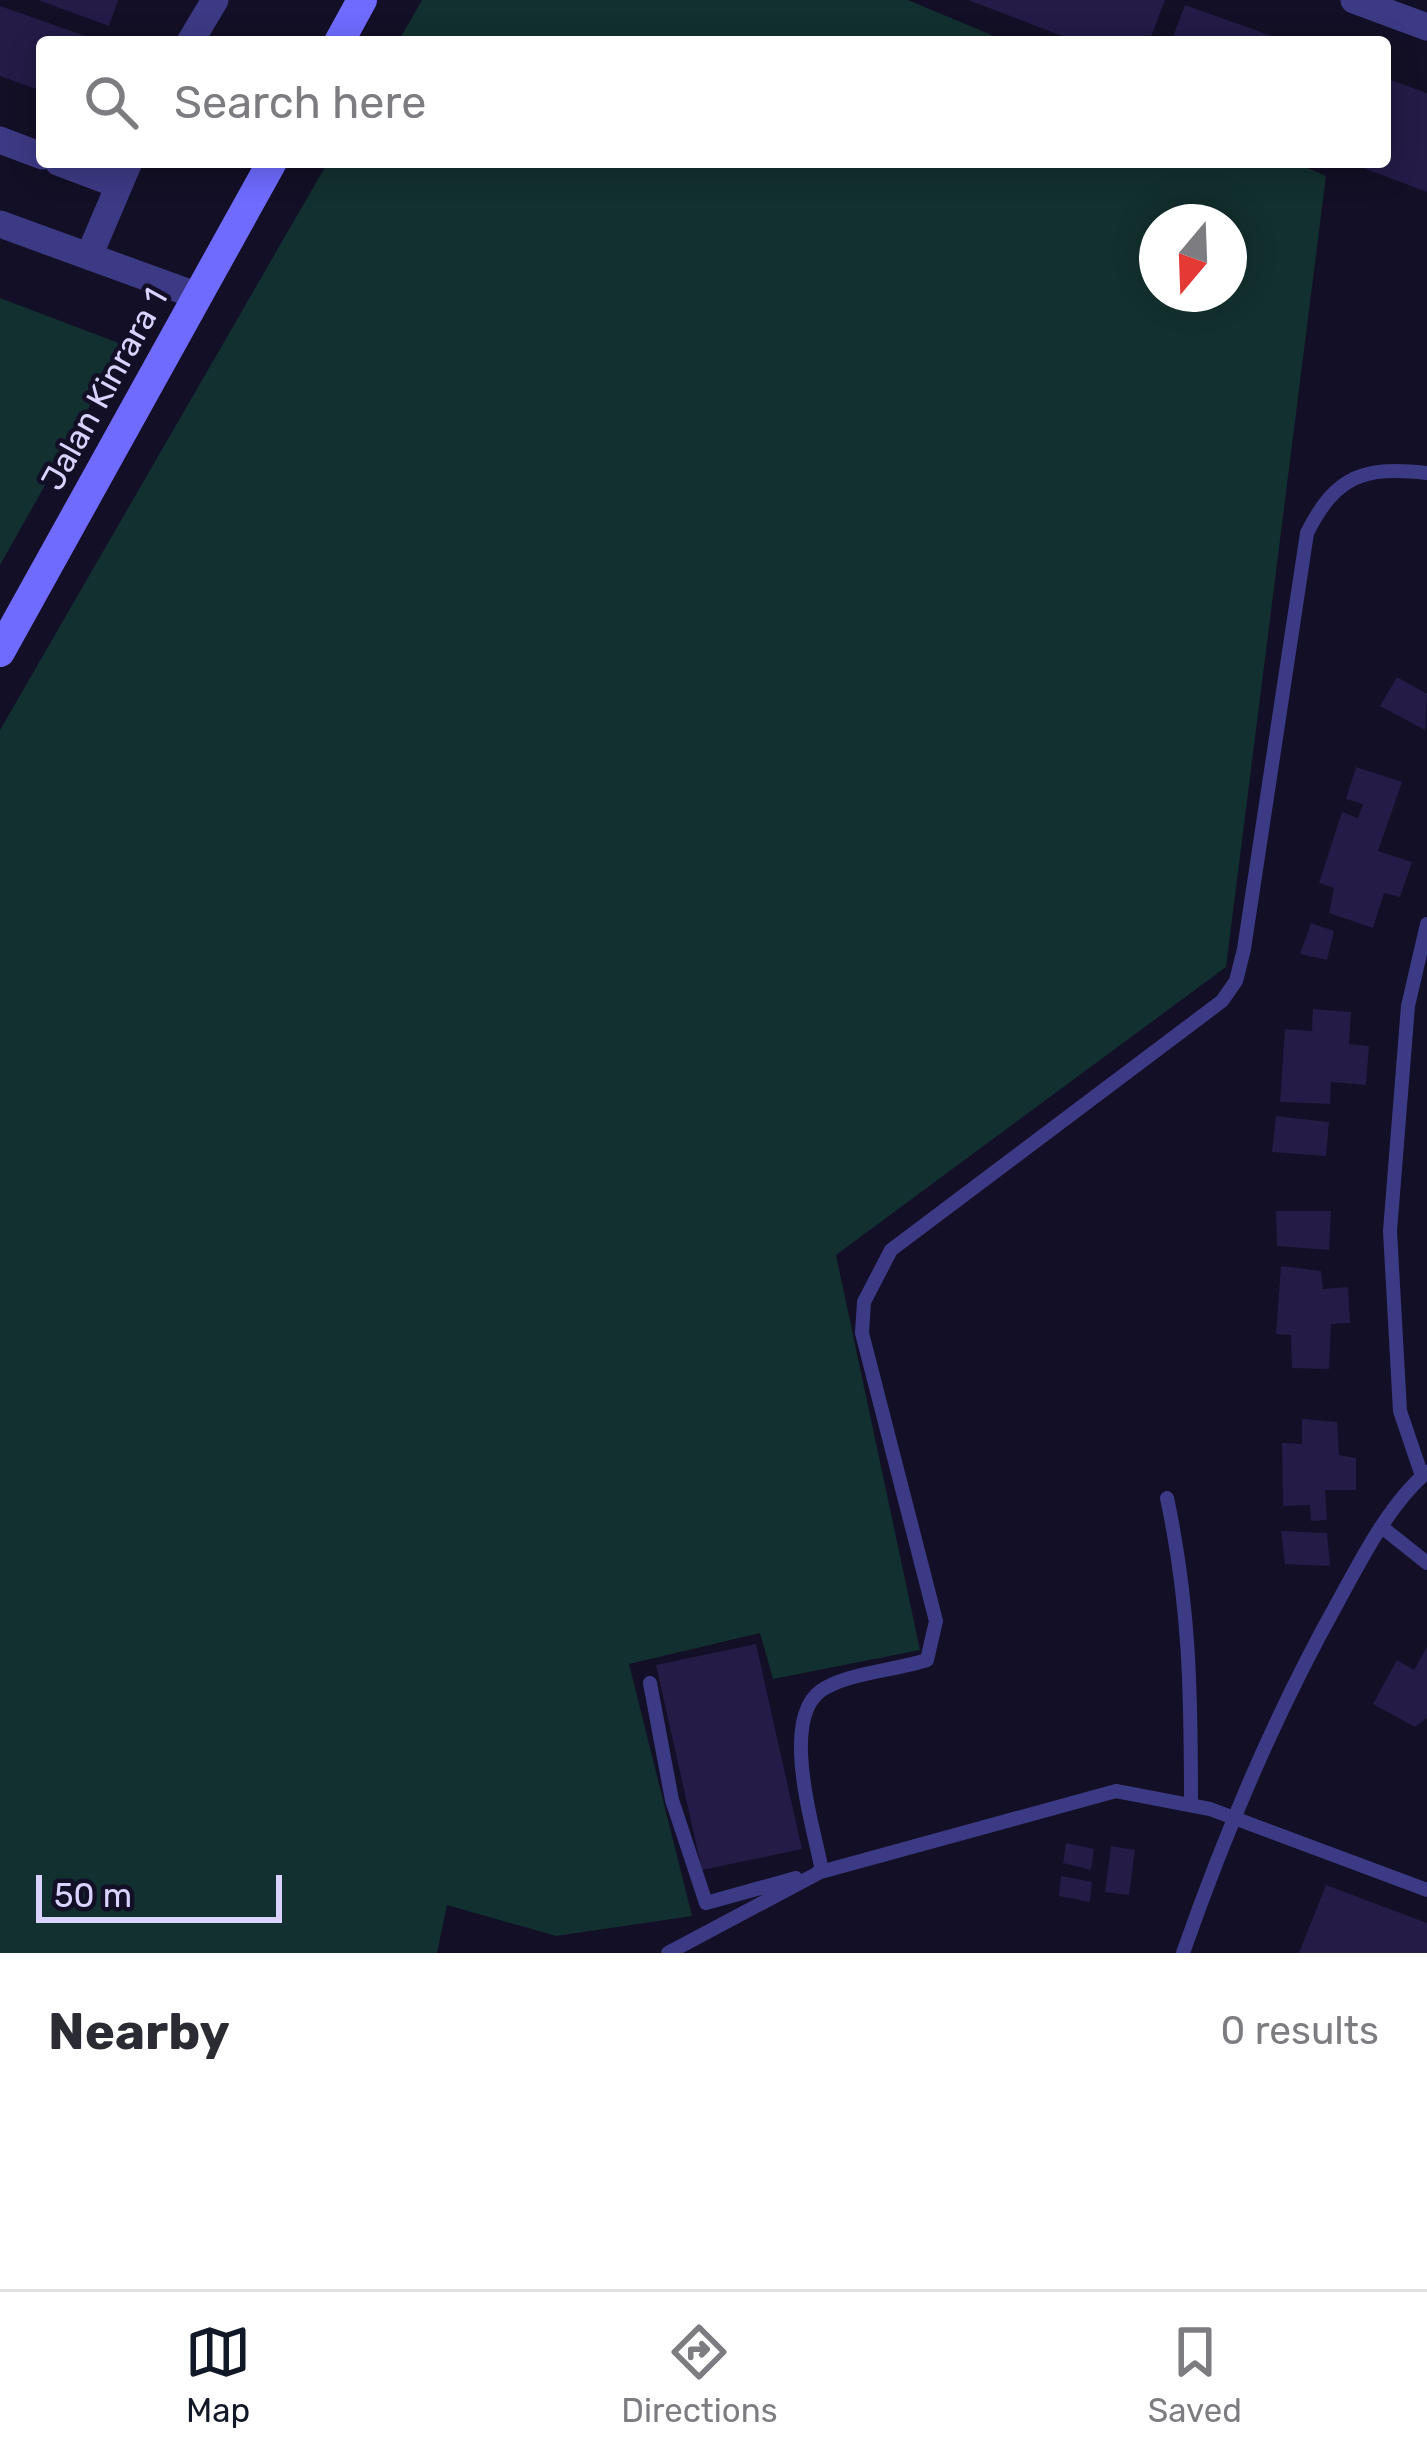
<!DOCTYPE html>
<html lang="en">
<head>
<meta charset="utf-8">
<style>
	body { margin:0; font-family:Rubik,sans-serif; background:#f2f2f3; color:#2b2b33 }
	.compass { position:absolute; left:1139px; top:204px; width:108px; height:108px; border-radius:50%; background:#fff; box-shadow:0 6px 30px #0003; rotate:199deg }
	.scale { position:absolute; left:36px; bottom:30px; width:246px; box-sizing:border-box; padding-left:12px; border:6px solid #d9d4ff; border-top:0; font-size:33px; line-height:42px; white-space:nowrap; color:#d9d4ff; -webkit-text-stroke:9px #130f26; paint-order:stroke }
	.list { margin:0; padding:0; list-style:none }
	h2 { display:flex; justify-content:space-between; align-items:center; height:156px; margin:0; padding:0 48px; font-size:51px }
	h2 small { font-size:39px; font-weight:400; color:#7c7c81 }
	.icon { flex:none; width:66px; height:66px; fill:none; stroke:currentColor; stroke-width:2; stroke-linecap:round; stroke-linejoin:round }
	.map { position:relative; flex:none; width:1427px; height:1953px; overflow:hidden }
	.search { position:absolute; background:#fff; box-shadow:0 6px 30px #0003; left:36px; right:36px; top:36px; height:132px; display:flex; align-items:center; gap:30px; box-sizing:border-box; padding:0 42px; border-radius:12px; color:#7c7c81; font-size:45px }
	.sheet { height:336px; background:#fff }
	nav { display:flex; justify-content:space-around; align-items:center; box-sizing:border-box; height:168px; border-top:3px solid #e1e1e2; background:#fff; font-size:33px; color:#7c7c81 }
	nav a { display:grid; justify-items:center; gap:6px }
	nav .on { color:#111827 }
	.map>svg:first-child { display:block }
	.green { fill:#12302f; fill-rule:evenodd }
	.building { fill:#241b47 }
	.lines { fill:none; stroke-linecap:round; stroke-linejoin:round }
	.lane { stroke:#3d3a85; stroke-width:14 }
	.street { stroke:#3d3a85; stroke-width:27 }
	.secondary { stroke:#6f6bff; stroke-width:30 }
	.labels { text-anchor:middle; dominant-baseline:central; stroke-width:9; stroke-linejoin:round; paint-order:stroke }
	.street-label { font-size:33px; fill:#d9d4ff; stroke:#130f26 }
</style>
</head>
<body>
<div class="map">
<svg width="1427" height="1953" viewBox="0 0 1427 1953">
	<rect width="100%" height="100%" fill="#130f26"/>
	<path class="green" d="M422,0H908L1008,42H398Z
		M328,162H1294L1326,176L1226,967L836,1255L920,1650L773,1679L760,1633L629,1664L692,1916L556,1936L447,1905L437,1953H0V730ZM1229,222V294H1157V222Z
		M0,298L124,345L0,565Z"/>
	<path class="building" d="M38,0H118L109,26Z
		M968,0H1165L1149,42H1078Z
		M1185,5L1286,41V42H1171Z
		M0,6L100,41L99,42H42V91L0,76Z
		M1385,78L1427,93V192L1347,162H1385Z
		M1397,677L1427,694L1425,730L1380,706Z
		M1356,767L1402,782L1378,851L1412,862L1400,897L1384,893L1373,928L1329,913L1334,888L1319,883L1342,812L1358,818L1363,804L1346,799Z
		M1311,923L1334,931L1327,960L1300,954Z
		M1313,1009L1351,1012L1349,1044L1369,1046L1366,1085L1331,1082L1330,1104L1280,1102L1285,1029L1312,1031Z
		M1276,1116L1329,1122L1326,1156L1272,1152Z
		M1276,1211H1331L1329,1250L1277,1246Z
		M1281,1266L1321,1271L1323,1289L1348,1287L1350,1323L1331,1324L1329,1369L1292,1368L1291,1335L1276,1334Z
		M1302,1419L1337,1422L1339,1455L1356,1458V1490H1325L1327,1520L1311,1521L1310,1505L1283,1506L1282,1443L1302,1444Z
		M1281,1531L1327,1533L1330,1566L1285,1564Z
		M756,1644L802,1849L702,1870L656,1665Z
		M1427,1647V1718L1415,1727L1373,1704L1397,1660L1414,1670Z
		M1066,1843L1094,1849L1091,1870L1063,1863Z
		M1111,1846L1135,1850L1129,1895L1105,1892Z
		M1061,1876L1092,1882L1090,1902L1059,1896Z
		M1326,1885L1427,1923V1953H1299Z"/>
	<g class="lines">
		<path class="lane" d="M1422,1476L1400,1411L1390,1231L1408,1006L1427,924
			M1167,1498C1190,1606 1191,1695 1191,1805
			M1383,1528L1427,1563
			M650,1683L672,1800L706,1903L796,1878
			M817,1873L1116,1791L1210,1809L1427,1890
			M668,1953L822,1871C814,1827 776,1711 827,1687C856,1672 896,1670 927,1660L936,1621L862,1333L864,1302L891,1250L1222,1001L1236,981L1244,949L1307,533C1336,475 1364,466 1427,473
			M1183,1953C1226,1830 1275,1714 1339,1600C1362,1558 1390,1503 1427,1472"/>
		<path class="street" d="M1354,0L1427,27
			M190,42L215,0
			M0,140L42,156
			M58,162L119,185
			M0,224L198,296
			M89,256L129,162"/>
		<path class="secondary" d="M339,42L362,0
			M0,652L272,162"/>
	</g>
	<g class="labels">
		<g class="street-label">
			<text transform="translate(104 389) rotate(-61)">Jalan Kinrara 1</text>
		</g>
	</g>
</svg>
<svg class="compass" viewBox="-18 -18 36 36"><path d="M0-13l5 13h-10z" fill="#e53935"/><path d="M0 13l5-13h-10z" fill="#7c7c81"/></svg>
<div class="scale">50 m</div>
<div class="search"><svg class="icon" aria-label="search" viewBox="0 0 24 24"><circle cx="10" cy="10" r="6"/><path d="M15 15l6 6"/></svg>Search here</div>
</div>
<section class="sheet">
<h2>Nearby<small>0 results</small></h2>
<ul class="list">
</ul>
</section>
<nav>
<a class="on"><svg class="icon" aria-label="map" viewBox="0 0 24 24"><path d="M3 6l6-2 6 2 6-2v14l-6 2-6-2-6 2zM9 4v14M15 6v14"/></svg>Map</a>
<a><svg class="icon" aria-label="directions" viewBox="0 0 24 24"><path d="M12 3l9 9-9 9-9-9zM9 14v-3h6M13 9l2 2-2 2"/></svg>Directions</a>
<a><svg class="icon" aria-label="saved" viewBox="0 0 24 24"><path d="M7 4h10v16l-5-4-5 4z"/></svg>Saved</a>
</nav>
</body>
</html>
